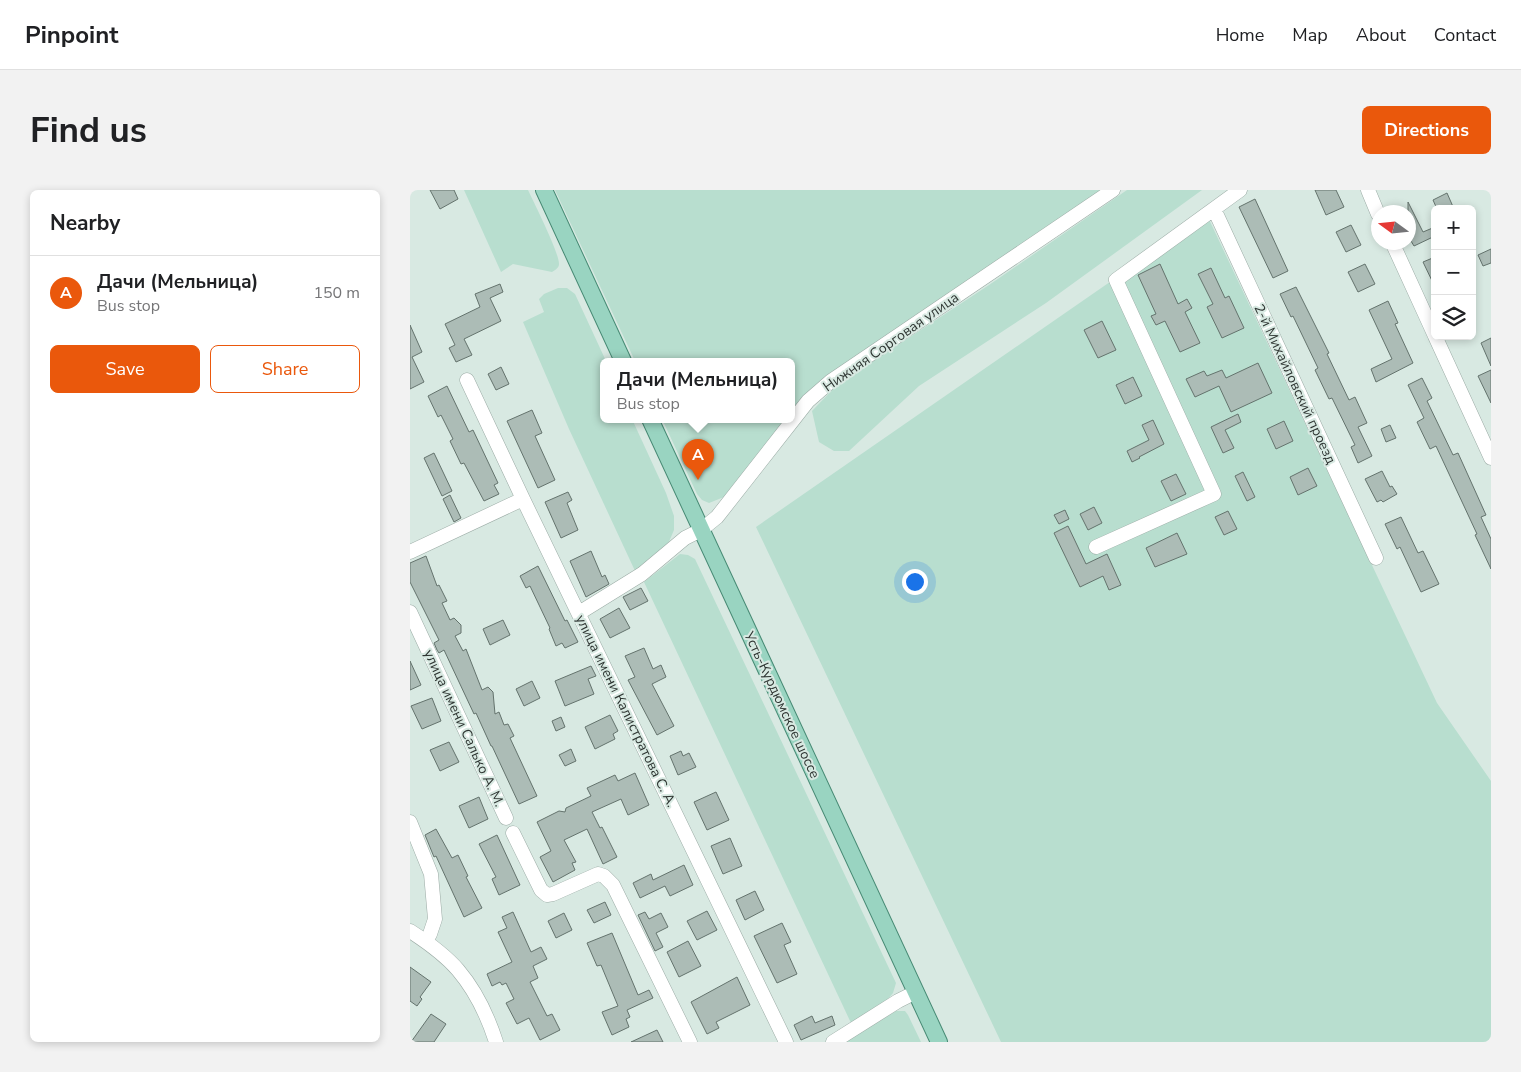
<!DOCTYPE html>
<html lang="en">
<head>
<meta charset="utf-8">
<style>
	body { margin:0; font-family:"Nunito Sans",sans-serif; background:#f2f2f2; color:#202124 }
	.controls { position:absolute; right:15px; top:15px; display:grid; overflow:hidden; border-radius:8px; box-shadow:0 2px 8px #0003 }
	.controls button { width:45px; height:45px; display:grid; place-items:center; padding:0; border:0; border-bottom:1px solid #e0e0e0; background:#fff; color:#202124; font:25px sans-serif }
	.compass { position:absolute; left:961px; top:15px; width:45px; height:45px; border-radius:50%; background:#fff; box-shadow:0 2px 8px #0003; rotate:285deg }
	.you { position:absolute; left:504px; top:391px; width:18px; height:18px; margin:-12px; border:4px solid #fff; border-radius:50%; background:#1a73e8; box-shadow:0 0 0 8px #1a73e833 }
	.badge { display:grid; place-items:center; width:32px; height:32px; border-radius:50%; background:#ea580c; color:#fff; font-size:16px; font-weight:700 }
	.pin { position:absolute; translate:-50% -41px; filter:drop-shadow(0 1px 2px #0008) }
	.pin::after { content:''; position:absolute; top:26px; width:18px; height:15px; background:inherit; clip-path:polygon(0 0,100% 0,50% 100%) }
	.popup { position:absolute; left:190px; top:168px; width:195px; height:65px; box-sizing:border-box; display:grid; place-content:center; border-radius:8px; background:#fff; filter:drop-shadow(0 1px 4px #0005); font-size:16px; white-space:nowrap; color:#757577 }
	.popup b { font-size:19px; color:#202124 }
	.popup::after { content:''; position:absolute; left:50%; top:100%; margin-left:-10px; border:10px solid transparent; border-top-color:#fff }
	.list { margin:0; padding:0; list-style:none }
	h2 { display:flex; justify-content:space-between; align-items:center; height:65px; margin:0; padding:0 20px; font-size:21px }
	h2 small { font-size:16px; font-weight:400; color:#757577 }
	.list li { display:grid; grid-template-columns:32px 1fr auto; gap:15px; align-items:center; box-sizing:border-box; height:75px; padding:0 20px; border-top:1px solid #e0e0e0 }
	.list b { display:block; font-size:19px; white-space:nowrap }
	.list p { margin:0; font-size:16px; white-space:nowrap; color:#757577 }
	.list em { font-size:16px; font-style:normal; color:#757577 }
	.actions { display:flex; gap:10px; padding:15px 20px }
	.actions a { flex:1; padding:11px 0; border:1px solid #ea580c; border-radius:8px; text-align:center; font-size:18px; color:#ea580c }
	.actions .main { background:#ea580c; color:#fff }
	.icon { flex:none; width:28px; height:28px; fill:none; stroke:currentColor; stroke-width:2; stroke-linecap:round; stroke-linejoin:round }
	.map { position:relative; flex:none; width:1081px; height:852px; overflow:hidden; border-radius:8px }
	header { display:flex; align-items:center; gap:30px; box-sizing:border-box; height:70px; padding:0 25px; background:#fff; border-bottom:1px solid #e0e0e0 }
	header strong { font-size:24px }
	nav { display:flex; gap:28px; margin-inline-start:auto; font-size:18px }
	.intro { display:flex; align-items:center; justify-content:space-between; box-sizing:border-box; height:120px; padding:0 30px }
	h1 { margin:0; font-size:35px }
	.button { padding:12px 22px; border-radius:8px; background:#ea580c; color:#fff; font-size:18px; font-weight:700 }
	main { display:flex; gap:30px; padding:0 30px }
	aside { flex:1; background:#fff; border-radius:8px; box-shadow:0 2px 8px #0003 }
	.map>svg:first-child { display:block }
	.green { fill:#b8decf }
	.building { fill:#acbcb6; stroke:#64736d }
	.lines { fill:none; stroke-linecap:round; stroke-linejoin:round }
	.minor-casing { stroke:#9caca6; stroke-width:15 }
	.major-casing { stroke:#478a74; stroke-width:18 }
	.minor { stroke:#fff; stroke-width:14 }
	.major { stroke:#99d4c1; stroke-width:16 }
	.labels { text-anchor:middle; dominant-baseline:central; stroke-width:4; stroke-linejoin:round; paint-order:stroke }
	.street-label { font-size:14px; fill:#2e3532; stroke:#d8e9e2 }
</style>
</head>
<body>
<header>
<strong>Pinpoint</strong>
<nav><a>Home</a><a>Map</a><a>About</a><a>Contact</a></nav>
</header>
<div class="intro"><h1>Find us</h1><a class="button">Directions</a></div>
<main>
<aside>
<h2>Nearby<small></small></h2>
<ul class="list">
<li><span class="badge">A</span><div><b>Дачи (Мельница)</b><p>Bus stop</p></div><em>150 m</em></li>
</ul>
<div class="actions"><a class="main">Save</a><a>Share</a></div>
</aside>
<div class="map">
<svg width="1081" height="852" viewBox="0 0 1081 852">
	<rect width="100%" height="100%" fill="#d8e9e2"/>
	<path class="green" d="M54,0H118C124,13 149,62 149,74C149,78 145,80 142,82L103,74L91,82Z
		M145,0H692L382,222V171H225Z
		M717,0H792L636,113L509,196L439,261H424L409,252L402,221L427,195L579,95Z
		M796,23L1027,513L1081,591V852H591L346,337L697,94Z
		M148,98H157L165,104L196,171H194V229H222L256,303L264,326V340L255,361L226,383L159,239L113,132L134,122L129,109L134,104Z
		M252,229H376L314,307L299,313L292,310L287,304Z
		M270,364L278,365L285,369L486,793L483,803L477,810L441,833L234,392Z
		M486,821H495L498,825L511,852H432Z"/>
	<path class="building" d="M20,0H44L48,9L30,19Z
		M905,0H926L934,17L916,25Z
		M1037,3L1044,19H1027L1023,10Z
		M845,9L878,81L863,88L829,17Z
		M998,12L1013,42L1025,37V46L1004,56L998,46Z
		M941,35L951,55L936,62L926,42Z
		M1081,59V73L1073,76L1068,65Z
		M1025,67V97L1013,72Z
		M750,74L768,114L777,109L782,118L775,122L790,153L770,162L755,131L746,135L741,126L746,124L728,85Z
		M955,74L965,94L948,102L938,82Z
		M801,78L815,108L819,106L834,138L812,148L797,117L803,114L788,84Z
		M90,94L93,102L80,108L91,131L54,149L62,165L46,172L39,158L45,155L35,134L70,117L65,104Z
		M886,97L919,163L917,164L939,210L945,207L957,233L948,237L962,266L948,273L941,257L945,255L922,208L919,209L905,180L908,178L883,126L881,127L870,104Z
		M978,111L988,133L985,134L1003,173L966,192L961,179L982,169L959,120Z
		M692,131L706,160L688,168L674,140Z
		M0,135L12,162L2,167L14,192L0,199Z
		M1081,148V176L1071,153Z
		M848,173L862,203L821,222L809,196L785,207L776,189L794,181L797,186L812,180L816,188Z
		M91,177L99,194L86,200L78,184Z
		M1081,180V213L1068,186Z
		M723,187L732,206L715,214L706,195Z
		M1012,188L1022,208L1017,211L1043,265L1048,263L1076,325L1071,327L1081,349V379L1065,345L1067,344L1026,256L1020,259L1007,232L1014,228L998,195Z
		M37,196L59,242L63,240L88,293L84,295L89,304L74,311L54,273L51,274L40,251L43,249L31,225L28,227L18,206Z
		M122,220L132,243L125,246L145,290L128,298L97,231Z
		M828,224L831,232L815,240L824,258L813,263L801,237Z
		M743,230L754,254L729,267L730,268L722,272L717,261L739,250L732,235Z
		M874,231L883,251L866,259L857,239Z
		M980,235L986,248L976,252L971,239Z
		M24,263L42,301L32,306L14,268Z
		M898,278L907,296L888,305L880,287Z
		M972,281L980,297L982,296L987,304L973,312L971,310L967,312L955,289Z
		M833,282L845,307L837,311L825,286Z
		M766,284L776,304L761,311L751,291Z
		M158,302L162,310L157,313L168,340L151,348L135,312Z
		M40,305L51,328L44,332L33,309Z
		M684,317L692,333L678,340L670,324Z
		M655,320L659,329L649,334L644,325Z
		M818,321L827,339L814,345L805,327Z
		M991,327L1008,363L1013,361L1029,394L1011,402L990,357L987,359L975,334Z
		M658,336L676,374L697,364L711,395L699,400L693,386L670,397L644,343Z
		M767,343L777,364L745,377L736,358Z
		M181,361L192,387L195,385L199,394L176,407L160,371Z
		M16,366L27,396L29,395L37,411L32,413L40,430L44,428L51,435V443L45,446L53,461L56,459L72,500L78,497L83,502L85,524L89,522L94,535L98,534L104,546L100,548L127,606L109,614L82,556H81L66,523L64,524L34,460L29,463L27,460L24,453L29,450L0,392V373Z
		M128,376L155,431L157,430L168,452L155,458L152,453L146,456L139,439L140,438L120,396L116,398L110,386Z
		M231,398L238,411L220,420L213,407Z
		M209,418L220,438L200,448L190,429Z
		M93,430L100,445L80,455L73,439Z
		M234,458L243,479L251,475L256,487L242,494L264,536L247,545L218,490L225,487L215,466Z
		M0,471L11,495L0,500Z
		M181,476L186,486L178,489L184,504L155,516L145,491Z
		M122,491L130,508L114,516L106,499Z
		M22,508L31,531L12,539L1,516Z
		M200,525L208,541L203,544L205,549L185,559L175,537Z
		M151,527L155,537L146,541L142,531Z
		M39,552L49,572L30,581L20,560Z
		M161,559L166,571L155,576L149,565Z
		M271,561L273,566L279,563L286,577L268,585L260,566Z
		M225,583L239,615L218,625L211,609L182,622L190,638L192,637L207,667L193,674L177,639L154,650L166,672L162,673L165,680L143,692L130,667L141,661L127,632L149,621L155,622L156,618L181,606L177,598L205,585L208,591Z
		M306,602L319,630L297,640L284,612Z
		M69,607L78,629L59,638L49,616Z
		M26,639L42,668L48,665L58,686L56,687L72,718L54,727L26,666L24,667L15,645Z
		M87,645L110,695L89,705L82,689L86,687L69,654Z
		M320,648L332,676L313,684L301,656Z
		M274,675L283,695L260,706L255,696L230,708L223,693L241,684L243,690Z
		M345,701L354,720L335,730L326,710Z
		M195,712L201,725L184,733L177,720Z
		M297,721L307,740L287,750L277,731Z
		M103,722L121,762L131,757L137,769L123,776L128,788L120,792L137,826L142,824L150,840L130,850L119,828L107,834L96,813L104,809L96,793L92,795L90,792L82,796L77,784L102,772L88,742L97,738L92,727Z
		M235,722L239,729L251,723L258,737L246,743L253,757L245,761L228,725Z
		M154,723L162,740L146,748L138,731Z
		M372,733L381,752L374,755L387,784L367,793L344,746Z
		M202,743L228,805L239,800L243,808L217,820L220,827L216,829L219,837L202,845L192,822L208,816L191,775L187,776L177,753Z
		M278,751L291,776L269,787L257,762Z
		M0,777L21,792L10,807L12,809L7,816L0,811Z
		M327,787L340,815L306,832L309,838L297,844L281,812Z
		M21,824L36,834L24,852H1Z
		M402,826L405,833L422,826L425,835L391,850L384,835Z
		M247,840L253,852H221Z"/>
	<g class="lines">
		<defs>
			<path id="minor" d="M958,0L968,24
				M804,19L966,368
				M982,52L1025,146
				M1025,146L1081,268
				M57,190L113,309L376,852
				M686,357L804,304L706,90L830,0
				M0,362L113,309
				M0,422L96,628
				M169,423L232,384L275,348L291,340L307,327L398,211L421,191L703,0
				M0,632L21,684L25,729L20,744L16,751
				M103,643L131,700L137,705L143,704L188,684L194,686L203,695L280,852
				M0,741C17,752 35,765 48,780C65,800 78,827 86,852
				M423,852L488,811L506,802"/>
			<path id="major" d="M134,0L213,171
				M240,229L529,852"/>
		</defs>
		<use href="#minor" class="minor-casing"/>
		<use href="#major" class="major-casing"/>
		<use href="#minor" class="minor"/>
		<use href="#major" class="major"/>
	</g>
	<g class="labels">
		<g class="street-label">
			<text transform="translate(481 152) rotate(-35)">Нижняя Сорговая улица</text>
			<text transform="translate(885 194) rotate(65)">2-й Михайловский проезд</text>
			<text transform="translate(372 515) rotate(65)">Усть-Курдюмское шоссе</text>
			<text transform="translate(216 521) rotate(64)">улица имени Калистратова С. А.</text>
			<text transform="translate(54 538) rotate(65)">улица имени Салько А. М.</text>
		</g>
	</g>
</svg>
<div class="controls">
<button>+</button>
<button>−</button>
<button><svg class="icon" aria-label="layers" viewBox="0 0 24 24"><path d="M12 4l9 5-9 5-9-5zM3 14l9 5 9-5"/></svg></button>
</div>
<svg class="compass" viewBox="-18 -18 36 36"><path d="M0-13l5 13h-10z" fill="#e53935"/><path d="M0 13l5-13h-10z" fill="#757577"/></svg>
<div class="you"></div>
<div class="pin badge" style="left:288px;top:290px">A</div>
<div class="popup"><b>Дачи (Мельница)</b>Bus stop</div>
</div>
</main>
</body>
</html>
